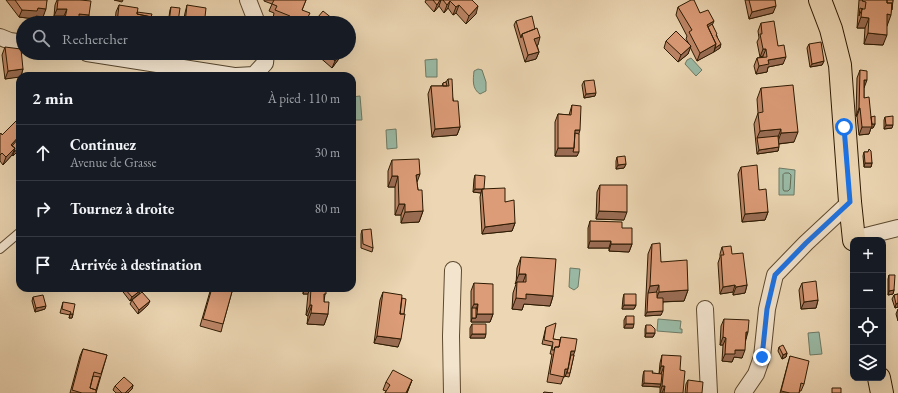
<!DOCTYPE html>
<html lang="fr">
<head>
<meta charset="utf-8">
<style>
	body { margin:0; font-family:"EB Garamond",serif; background:#242831; color:#f1f3f6 }
	.controls { position:absolute; right:12px; bottom:12px; display:grid; overflow:hidden; border-radius:8px; box-shadow:0 4px 16px #0002 }
	.controls button { width:36px; height:36px; display:grid; place-items:center; padding:0; border:0; border-bottom:1px solid #363941; background:#171b24; color:#f1f3f6; font:20px sans-serif }
	.stop { position:absolute; width:12px; height:12px; margin:-9px; border:3px solid #1a73e8; border-radius:50%; background:#fff }
	.stop.end { background:#1a73e8; border-color:#fff; box-shadow:0 1px 4px #0008 }
	.list { margin:0; padding:0; list-style:none }
	h2 { display:flex; justify-content:space-between; align-items:center; height:52px; margin:0; padding:0 16px; font-size:17px }
	h2 small { font-size:13px; font-weight:400; color:#9ea1a6 }
	.list li { display:grid; grid-template-columns:26px 1fr auto; gap:12px; align-items:center; box-sizing:border-box; height:56px; padding:0 16px; border-top:1px solid #363941 }
	.list b { display:block; font-size:15px; white-space:nowrap }
	.list p { margin:0; font-size:13px; white-space:nowrap; color:#9ea1a6 }
	.list em { font-size:13px; font-style:normal; color:#9ea1a6 }
	.icon { flex:none; width:22px; height:22px; fill:none; stroke:currentColor; stroke-width:2; stroke-linecap:round; stroke-linejoin:round }
	.map { position:relative; flex:none; width:898px; height:393px; overflow:hidden }
	.search { position:absolute; background:#171b24; box-shadow:0 4px 16px #0002; left:16px; top:16px; width:340px; height:44px; display:flex; align-items:center; gap:10px; box-sizing:border-box; padding:0 14px; border-radius:22px; color:#9ea1a6; font-size:15px }
	.panel { position:absolute; background:#171b24; box-shadow:0 4px 16px #0002; left:16px; top:72px; width:340px; height:220px; border-radius:12px }
	.map>svg:first-child { display:block }
	.water { fill:#9abaa6; stroke:#6e7a64 }
	.lines { fill:none; stroke-linecap:round; stroke-linejoin:round }
	.shore { stroke:#646a54; stroke-width:1 }
	.lane-casing { stroke:#5d492e; stroke-width:10 }
	.street-casing { stroke:#5d492e; stroke-width:18 }
	.primary-casing { stroke:#2d1a02; stroke-width:24 }
	.lane { stroke:#f3e4ce; stroke-width:8 }
	.street { stroke:#f3e4ce; stroke-width:16 }
	.primary { stroke:#ecd6b3; stroke-width:22 }
	.wall { fill:#bd8667; stroke:#2d1a02 }
	.shaded-wall { fill:#9a6d54; stroke:#2d1a02 }
	.building { fill:#dc9c78; stroke:#2d1a02 }
	.route { stroke:#1a73e8; stroke-width:5 }
</style>
</head>
<body>
<div class="map">
<svg width="898" height="393" viewBox="0 0 898 393">
	<rect width="100%" height="100%" fill="#ecd6b3"/>
	<filter id="stains"><feTurbulence type="fractalNoise" baseFrequency=".005" numOctaves="4"/><feColorMatrix values="0 0 0 0 .2 0 0 0 0 .09 0 0 0 0 .02 0 0 0 .5 -.17"/></filter>
	<radialGradient id="worn" r=".72"><stop offset=".6" stop-color="#630" stop-opacity="0"/><stop offset="1" stop-color="#630" stop-opacity=".3"/></radialGradient>
	<path class="water" d="M691,58L702,70L696,76L685,64L687,60Z
		M437,59V77H426L425,60Z
		M478,69L482,70L486,82V91L480,94C472,89 473,80 474,71Z
		M360,96L362,120H352V97Z
		M396,129L397,148L387,149L386,130Z
		M779,168L795,170L794,195H779Z
		M570,268L580,269L578,287L574,290L569,287Z
		M658,319L681,321L680,329H682V333L657,331Z
		M819,332L822,354L810,355L808,333Z"/>
	<g class="lines">
		<path class="shore" d="M785,173H789L791,175L790,189L788,191H784L783,189V175Z"/>
		<defs>
			<path id="lane" d="M0,249L20,232"/>
			<path id="street" d="M248,0L257,23
				M0,37L10,41L23,43
				M87,53L234,76
				M236,76L254,75L265,63L266,53
				M854,239L898,228
				M705,309L709,393
				M452,393L451,336L453,270
				M743,393L756,374L762,357L767,309L775,275L806,243L850,202"/>
			<path id="primary" d="M820,0L831,29L840,65L850,202L854,240
				M879,378L882,393"/>
		</defs>
		<use href="#lane" class="lane-casing"/>
		<use href="#street" class="street-casing"/>
		<use href="#primary" class="primary-casing"/>
		<use href="#lane" class="lane"/>
		<use href="#street" class="street"/>
		<use href="#primary" class="primary"/>
	</g>
	<path class="wall" d="M6,0H47L43,17L36,16L35,19L19,17Z
		M57,0H80L89,15L87,23L78,22L77,23H63L64,16H54L55,5Z
		M114,0H123L122,2Z
		M264,0H306L302,10L308,23H285L273,18L274,13L269,11L272,4L264,1Z
		M426,0H472L476,14L466,24L456,13L453,15L448,8L444,13L439,6L434,12L425,2Z
		M745,0H775L773,13L749,19Z
		M859,0H893L891,12L887,25L883,45L864,44L865,28H857Z
		M119,5L137,12L151,23H115L116,12Z
		M187,5L205,17L208,23H183L185,13Z
		M171,7L178,23H168L170,10Z
		M678,7L700,13L712,24L717,36L720,48L697,61L690,47L688,54L678,62L664,48L666,41L689,44L686,39L687,36L676,15Z
		M516,21L538,45H537L539,52L536,59L525,62L514,25Z
		M761,23L778,46L783,64L768,67L767,72L756,74L754,66L757,58L763,57V56L760,57L757,42L759,38L758,31Z
		M809,44L824,61L822,65L810,67L807,48Z
		M5,47L23,69L21,76L5,79L2,55Z
		M311,53H342L341,56L332,68L317,55L313,57Z
		M860,70L864,88V98L871,117L875,124L873,128H871L869,134L859,135L857,116H856L857,78Z
		M448,79L460,127L457,135L432,137L428,94L431,86H442L443,83L446,82Z
		M584,81L595,96L584,98L582,85Z
		M761,88L794,142L779,144L778,151L757,154L754,124L758,113L757,99Z
		M572,105L577,156H555V122L558,114L569,115Z
		M885,117L892,128L884,129V120Z
		M0,134L20,149L13,156L12,155L3,165L0,161Z
		M864,152H868L872,163L871,167H864L863,156Z
		M617,157L626,164L624,168L616,169V161Z
		M392,160L417,183L418,190L423,211L419,222L401,223V215H395V187H388V171Z
		M741,167L759,190L768,212L765,220L742,222L738,174Z
		M475,175L484,189L505,202L515,223L512,231L482,234L480,197L481,193L473,192L474,179Z
		M600,185L624,220L596,219L597,192Z
		M590,221L622,228L632,244L629,252L609,251V248H588V228Z
		M362,230L373,248L372,252L361,248V234Z
		M652,244L661,262L688,290L684,301L663,302L661,315L645,316L648,254Z
		M722,247L732,254L747,285L745,293L733,295V292L720,294L718,263L720,257V254Z
		M521,257L553,296L550,306L524,304L522,310L512,309L513,293L516,284L517,268Z
		M889,275L894,290L893,294L888,295V279Z
		M474,283L493,314L490,322H471V291Z
		M802,283L818,300L816,308L801,309L799,290Z
		M120,288H139V294L130,301Z
		M211,288H233L223,324L221,332L200,326Z
		M303,288H326L324,301L328,314L324,325L307,324L308,316L306,315L308,294H303Z
		M383,292L398,347L374,343L380,300Z
		M624,294L636,305L634,309H622L623,298Z
		M898,294V307L895,308L892,299L894,295Z
		M33,297L45,309L35,312L32,301Z
		M132,300L148,305L138,314L130,304Z
		M63,302L73,314L72,318H69L70,315L60,313Z
		M898,309V321L896,314Z
		M626,316L633,328H624V320Z
		M724,319L746,339L742,358L734,357L732,362L722,361L723,345H720L721,326Z
		M472,324L485,338H470V328Z
		M646,325L655,333L653,337H645V329Z
		M546,327L553,339L560,340L561,337L574,355L570,373L569,377L564,376L561,384L547,382L552,354H550L552,346L542,344L545,331Z
		M779,347L787,353L786,357L782,359L778,351Z
		M83,349L107,355L96,393H70L80,356Z
		M662,355L683,393H660V387L642,386L643,375L644,371L652,373L661,374H659L660,363Z
		M790,356L804,384L801,391H799V393H780L788,363Z
		M412,380L407,393H385L386,391L383,390L386,382Z
		M688,380L702,393H685L686,384Z
		M133,385L132,389L128,393H116L113,390L115,386Z"/>
	<path class="shaded-wall" d="M440,0H441L439,6L434,12L437,5Z
		M450,1L448,8L444,13L447,5Z
		M459,5L456,13L453,15L456,7Z
		M478,6L476,14L466,24L469,16Z
		M776,6L773,13L749,19L752,12Z
		M38,8L46,9L43,17L36,16L35,19L19,17L22,10Z
		M57,9H67L64,16H54Z
		M79,14L89,15L87,23L78,22L77,23H63L65,18Z
		M887,14L891,15L887,26L883,25Z
		M861,17L869,18L865,28H857Z
		M714,21L711,28L707,31V25Z
		M169,22H178V23H169Z
		M868,33L887,35L883,45L864,44Z
		M540,37L538,45L532,46L534,39Z
		M716,44L714,52L697,61L700,53Z
		M721,44L720,48L714,52L715,48Z
		M691,46L688,54L678,62L681,55Z
		M763,49H766L763,56L760,57Z
		M539,52L536,59L525,62L528,55Z
		M192,53H218L216,56Z
		M314,53H317V55L313,57Z
		M341,53H342L341,56L332,68L335,61Z
		M786,57L783,64L768,67L767,72L756,74L759,66L768,60Z
		M824,61L822,65L810,67L812,64Z
		M23,69L21,76H20V77L5,79L8,71Z
		M864,80H867L864,88Z
		M596,93L595,96L584,98L586,94Z
		M859,108H860L857,116H856Z
		M870,124H875L873,128H871L869,134L859,135L862,127Z
		M886,125H893L892,128L884,129Z
		M460,127L457,135L432,137L435,129Z
		M781,129L777,140L757,138L760,131Z
		M575,130H580L578,137H573Z
		M798,132L794,142L777,144L781,133Z
		M20,135V140L11,149V145Z
		M20,147V149L13,156L14,152Z
		M779,147L778,151L757,154L759,150Z
		M15,148L12,155L3,165L6,157Z
		M558,148H574L579,152L577,156H555Z
		M865,163H872L871,167H864Z
		M626,164L624,168L616,169L618,165Z
		M420,174L416,185V175Z
		M392,176H398L395,187H388Z
		M475,189H482L481,193L473,192Z
		M399,204H405L401,215H395Z
		M423,211L419,222L401,223L405,212Z
		M599,211L627,212L624,220L596,219Z
		M768,212L765,220L742,222L745,214Z
		M515,223L512,231L482,234L485,227Z
		M590,241H611L609,248H588Z
		M611,244H632L629,252L609,251Z
		M519,274H526L522,285L517,282L515,284Z
		M659,285L655,296L648,293L650,286Z
		M735,285L733,292L720,294L723,287Z
		M747,285L745,293L733,295L736,287Z
		M305,288H310L308,294H303Z
		M141,290L139,294L130,301L132,297Z
		M688,290L684,301L655,302L659,292Z
		M894,290L893,294L888,295L889,291Z
		M526,294L553,296L550,306L524,304L522,310L512,309L516,298Z
		M818,300L816,308L801,309L804,302Z
		M150,301L148,305L138,314L139,310Z
		M898,303V307L895,308L896,304Z
		M474,304H478L475,312L472,308Z
		M310,305H312L308,316L306,315Z
		M624,305H636L634,309H622Z
		M46,306L45,309L35,312L36,308Z
		M663,311L661,315L645,316L647,312Z
		M311,313L328,314L324,325L307,324Z
		M70,314H73L72,318H69Z
		M477,314H493L490,322H471L472,318H476Z
		M626,324H634L633,328H624Z
		M746,332H748L746,339Z
		M646,333H655L653,337H645Z
		M472,334H486L485,338H470Z
		M377,336L401,339L398,347L374,343Z
		M723,337L726,338L723,345H720Z
		M735,350H745L742,358L734,357L732,362L722,361L725,354Z
		M571,351H575L572,359L570,355Z
		M787,353L786,357L782,359L783,355Z
		M661,366H664L661,374H659Z
		M565,369H568L565,377L562,376Z
		M412,380L407,393H406Z
		M644,383L661,384L660,387L642,386Z
		M133,385L132,389L128,393H125Z
		M662,386H665L662,393H660Z"/>
	<path class="building" d="M15,0H47L46,9L38,8L37,11L22,10Z
		M58,0H80L91,1L89,15L79,14V20L65,18L67,9H57Z
		M274,0H306L302,10L310,13L307,19L308,23H293L290,16L275,10L277,6L272,4Z
		M433,0H440L437,5Z
		M443,0H472L478,6L469,16L459,5L456,7L450,1L447,5Z
		M691,0H694L700,13L708,10L714,21L707,25L716,44L700,53L689,32L692,30L678,7Z
		M749,0H775L776,6L752,12Z
		M863,0H887V3H892L891,15L887,14V35L868,33L869,18L861,17L862,9H865L866,2L862,1Z
		M887,0H893L892,10V3H887Z
		M119,5L138,8L137,14L152,17L151,23H117Z
		M187,5L206,8L205,17L208,23H185Z
		M171,7L180,8L178,22H169Z
		M860,8L863,9H862L859,16Z
		M323,11L333,19L330,23H313Z
		M137,12L152,14L151,17L137,14Z
		M532,16L535,29L522,34L521,38L516,21Z
		M774,21L778,46L784,45L786,57L768,60L769,64L759,66L757,58L767,57L766,49H763L760,34H762L761,23Z
		M712,24L717,34L716,35L721,44L715,48L716,44L708,27Z
		M537,28L540,37L534,39L539,52L528,55L522,34Z
		M676,31L691,46L681,55L666,41Z
		M821,42L824,61L812,64L809,44Z
		M5,47L21,49L23,69L8,71Z
		M326,53H341L335,61Z
		M860,70L867,71V80H864V98L869,97L872,127H862L860,108H859Z
		M448,79H452L453,101H458L460,127L435,129L431,86H449Z
		M594,80L596,93L586,94L584,81Z
		M446,82L447,86H443V83Z
		M793,85L798,132L781,133V129L760,131L758,113L763,112L761,88Z
		M572,105L581,106L580,130H575L574,148H558V114L571,115Z
		M875,116V124H872L871,117Z
		M893,116V125H886L885,117Z
		M20,117V135L11,145L15,148L6,157L2,153L0,155V134L1,133L2,135Z
		M575,133L579,134V152H573L574,148Z
		M778,136L779,147L759,150L757,138Z
		M20,137V147L14,152L15,148L12,146Z
		M869,149L871,151L872,163H865L864,152H868Z
		M625,156L626,164L618,165L617,157Z
		M419,159L420,174L416,175L418,190H422L423,211L405,212V204H399L398,176H392V160Z
		M757,165L759,190L766,189L768,212L745,214L741,167Z
		M475,175L485,176L484,189H475Z
		M600,185H627V212L599,211Z
		M505,188V202L514,200L515,223L485,227L482,189Z
		M590,221L622,222V228H632V244H611V241H590Z
		M371,229L373,248L363,244L362,230Z
		M660,243L661,262L687,260L688,290L659,292V285L650,286L652,244Z
		M731,246L732,254L743,253L747,285L736,287L735,285L723,287L721,255H724L722,247Z
		M521,257L556,259L553,296L526,294V299L516,298L517,282H526V274H519Z
		M889,275H895L894,290L889,291Z
		M816,281L818,300L804,302L802,283Z
		M474,283L493,284V314H477L478,304H474Z
		M124,288H139L141,290L132,297Z
		M212,288H233L223,324L203,319Z
		M311,288H326V294H324V302H329L328,314L311,313L312,305H310Z
		M142,292L150,301L139,310L132,300Z
		M383,292L402,295L400,314H405L401,339L377,336Z
		M657,292V298H663V311L647,312L648,293Z
		M624,294H636V305H624Z
		M898,294V303L896,304L894,295Z
		M43,295L46,306L36,308L33,297Z
		M402,298L406,299L404,314H400Z
		M63,302L75,304L73,314H70L71,312L62,309Z
		M472,308H476V318H472Z
		M626,316H634V324H626Z
		M724,319L749,320L748,332H746L745,350H735V354H725L726,338L723,337Z
		M556,323L553,339L560,340L559,347H555L554,350H552L553,342L544,340L546,327Z
		M472,324H486V334H472Z
		M646,325H651L655,329V333H646Z
		M561,337L577,339L575,351H571L568,369H565L564,377L550,374L555,347H559Z
		M783,345L787,353L783,355L779,347Z
		M83,349L107,355L101,374L94,372L90,388L96,390V393H82L72,390Z
		M571,355H574L570,373H567L568,369Z
		M662,355L681,356L680,370L685,371L683,393H664L665,386H662L664,366H661Z
		M790,356L809,361L804,384L801,383L799,393H790L781,391Z
		M393,370L412,380L406,393H385L390,385L386,382Z
		M644,371H653L652,373L662,374L661,384L644,383Z
		M93,376L100,377L96,390L90,388Z
		M124,377L133,385L125,393H122L115,386Z
		M688,380L703,382L702,393H687Z
		M832,388H841V393H832Z
		M544,392L553,393H543Z"/>
	<g class="lines">
		<path class="route" d="M762,357L767,309L775,275L806,243L850,202L844,127"/>
	</g>
	<rect width="100%" height="100%" filter="url(#stains)"/>
	<rect width="100%" height="100%" fill="url(#worn)"/>
</svg>
<div class="controls">
<button>+</button>
<button>−</button>
<button><svg class="icon" aria-label="locate" viewBox="0 0 24 24"><circle cx="12" cy="12" r="6"/><path d="M12 2v4M12 18v4M2 12h4M18 12h4"/></svg></button>
<button><svg class="icon" aria-label="layers" viewBox="0 0 24 24"><path d="M12 4l9 5-9 5-9-5zM3 14l9 5 9-5"/></svg></button>
</div>
<div class="stop" style="left:844px;top:127px"></div>
<div class="stop end" style="left:762px;top:357px"></div>
<div class="search"><svg class="icon" aria-label="search" viewBox="0 0 24 24"><circle cx="10" cy="10" r="6"/><path d="M15 15l6 6"/></svg>Rechercher</div>
<section class="panel">
<h2>2 min<small>À pied · 110 m</small></h2>
<ul class="list">
<li><svg class="icon" aria-label="ahead" viewBox="0 0 24 24"><path d="M12 20V5M6 11l6-6 6 6"/></svg><div><b>Continuez</b><p>Avenue de Grasse</p></div><em>30 m</em></li>
<li><svg class="icon" aria-label="right" viewBox="0 0 24 24"><path d="M7 20v-9h11M14 6l5 5-5 5"/></svg><div><b>Tournez à droite</b></div><em>80 m</em></li>
<li><svg class="icon" aria-label="arrive" viewBox="0 0 24 24"><path d="M6 21V4h12l-3 4 3 4H6"/></svg><div><b>Arrivée à destination</b></div></li>
</ul>
</section>
</div>
</body>
</html>
